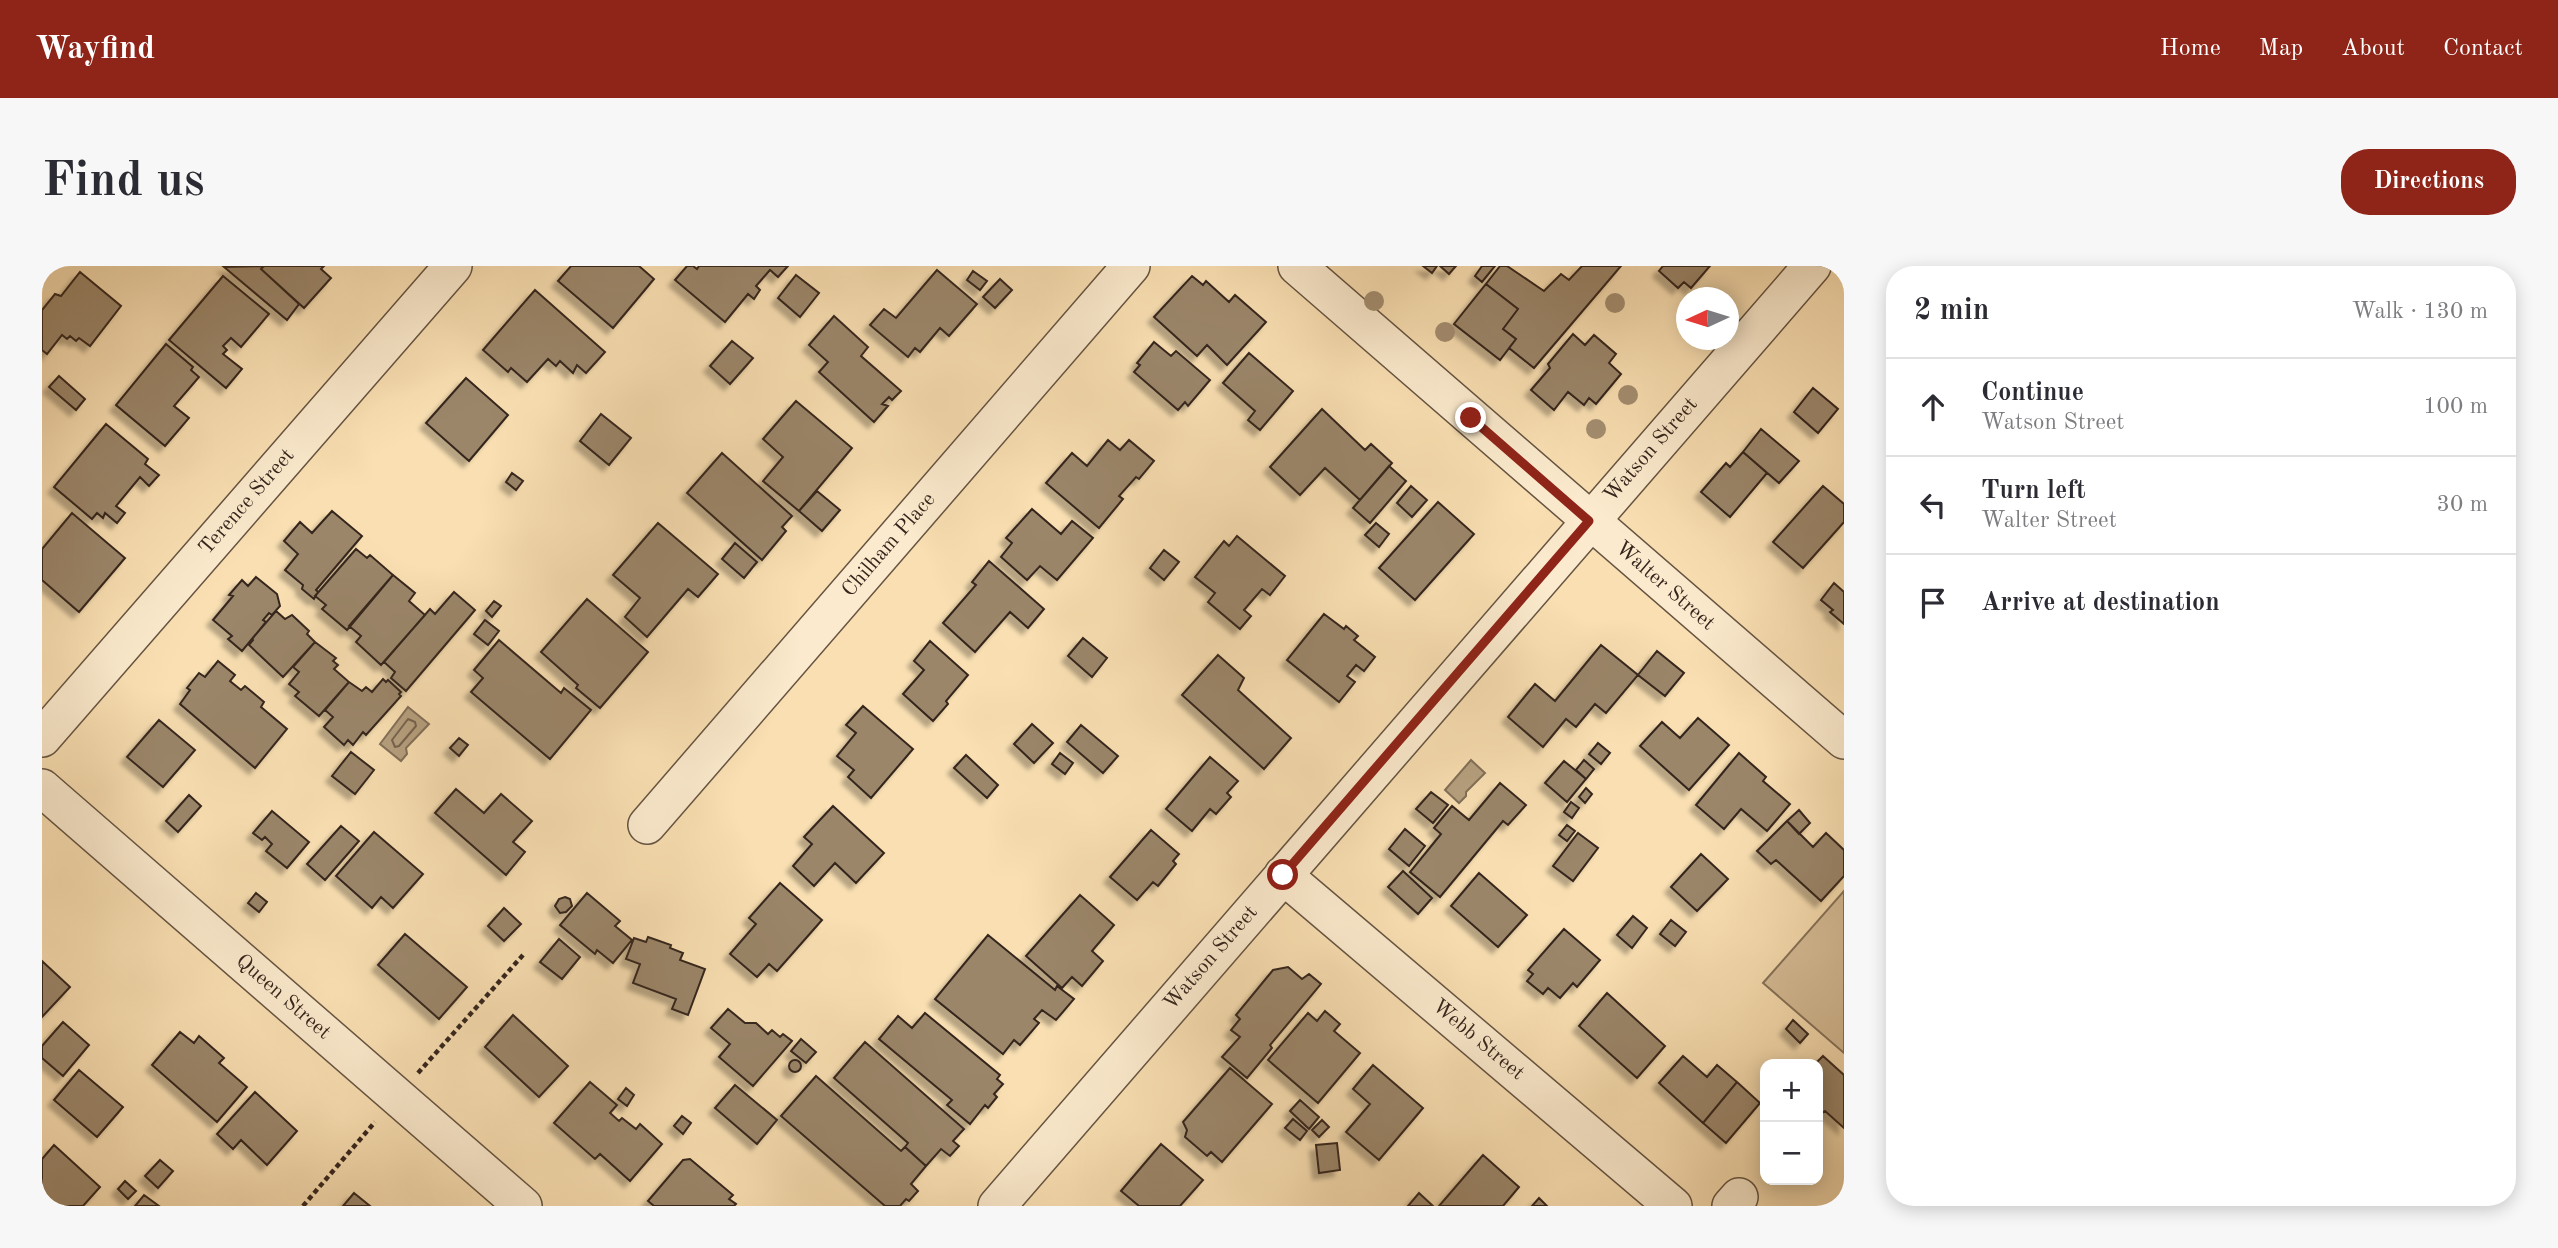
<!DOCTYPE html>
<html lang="en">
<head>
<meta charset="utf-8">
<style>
	body { margin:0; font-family:"Old Standard TT",serif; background:#f7f7f7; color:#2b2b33 }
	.controls { position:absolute; right:21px; bottom:21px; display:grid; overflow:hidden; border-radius:14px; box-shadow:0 4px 18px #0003 }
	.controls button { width:63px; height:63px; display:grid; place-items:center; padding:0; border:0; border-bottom:2px solid #e1e1e2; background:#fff; color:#2b2b33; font:35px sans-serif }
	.compass { position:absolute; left:1634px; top:21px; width:63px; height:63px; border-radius:50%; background:#fff; box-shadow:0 4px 18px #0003; rotate:266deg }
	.stop { position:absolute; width:21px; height:21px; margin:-16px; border:5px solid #8f2418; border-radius:50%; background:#fff }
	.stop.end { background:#8f2418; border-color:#fff; box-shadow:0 2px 7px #0008 }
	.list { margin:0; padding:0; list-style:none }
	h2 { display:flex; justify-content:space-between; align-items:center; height:91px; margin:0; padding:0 28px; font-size:30px }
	h2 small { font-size:23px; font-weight:400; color:#7c7c81 }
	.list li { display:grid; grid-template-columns:46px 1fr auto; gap:21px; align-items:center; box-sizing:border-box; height:98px; padding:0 28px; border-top:2px solid #e1e1e2 }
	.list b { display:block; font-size:26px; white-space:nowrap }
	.list p { margin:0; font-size:23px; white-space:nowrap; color:#7c7c81 }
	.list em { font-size:23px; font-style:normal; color:#7c7c81 }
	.icon { flex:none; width:38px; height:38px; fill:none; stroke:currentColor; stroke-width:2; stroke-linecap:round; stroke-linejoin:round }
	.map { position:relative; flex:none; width:1802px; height:940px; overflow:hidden; border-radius:28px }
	header { display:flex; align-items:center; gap:42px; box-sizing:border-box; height:98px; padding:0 35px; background:#8f2418; color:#fff }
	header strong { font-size:33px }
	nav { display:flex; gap:38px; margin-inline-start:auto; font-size:24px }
	.intro { display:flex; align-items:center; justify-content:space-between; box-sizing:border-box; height:168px; padding:0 42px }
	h1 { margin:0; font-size:49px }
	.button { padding:18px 32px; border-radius:28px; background:#8f2418; color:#fff; font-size:24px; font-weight:700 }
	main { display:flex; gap:42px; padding:0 42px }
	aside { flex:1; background:#fff; border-radius:28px; box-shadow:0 4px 18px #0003 }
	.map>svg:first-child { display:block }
	.green { fill:#d8bf99; stroke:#86725b; stroke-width:2 }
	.water { fill:#b6a07f; stroke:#826f58; stroke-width:2 }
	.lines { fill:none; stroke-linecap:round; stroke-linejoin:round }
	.shore { stroke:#76624e; stroke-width:2 }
	.building { fill:#9b866a; stroke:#35251d; stroke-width:2; filter:url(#shadow) }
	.minor-casing { stroke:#665442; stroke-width:40 }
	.path { stroke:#35251d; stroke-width:4.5; stroke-dasharray:5 3.5; stroke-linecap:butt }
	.minor { stroke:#fbeacd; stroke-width:37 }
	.tree { fill:#a48e71 }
	.route { stroke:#8f2418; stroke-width:9 }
	.labels { text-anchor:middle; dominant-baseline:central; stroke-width:7; stroke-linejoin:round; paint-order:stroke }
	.street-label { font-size:21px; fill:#35251d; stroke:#fbeacd }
</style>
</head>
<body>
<header>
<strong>Wayfind</strong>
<nav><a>Home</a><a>Map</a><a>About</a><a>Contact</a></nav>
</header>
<div class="intro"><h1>Find us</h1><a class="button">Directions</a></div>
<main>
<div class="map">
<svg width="1802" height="940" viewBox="0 0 1802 940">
	<defs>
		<filter id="shadow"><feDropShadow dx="-6" dy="6" stdDeviation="2" flood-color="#0004"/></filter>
	</defs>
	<rect width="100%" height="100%" fill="#f9dfb2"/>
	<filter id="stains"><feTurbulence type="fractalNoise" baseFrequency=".00286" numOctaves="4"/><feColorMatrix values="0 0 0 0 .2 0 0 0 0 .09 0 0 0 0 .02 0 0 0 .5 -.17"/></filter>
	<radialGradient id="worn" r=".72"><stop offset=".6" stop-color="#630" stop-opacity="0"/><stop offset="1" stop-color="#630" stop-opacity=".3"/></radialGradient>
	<path class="green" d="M1802,625V787L1721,717Z"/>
	<path class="water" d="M366,441L387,458L364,482L365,488L359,495L338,478Z
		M1429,494L1443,507L1424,526V530L1417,537L1403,524Z"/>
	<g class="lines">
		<path class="shore" d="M366,453L373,456L374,460L357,480L353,481L350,474Z"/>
	</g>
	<path class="building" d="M222,0H282L279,3L289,12L262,42L219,3Z
		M222,0L219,3L257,38L245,54L182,1Z
		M529,0H597L612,13L571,62L516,15Z
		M645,0H651L655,3L657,0H746L736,11L728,4L714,20L718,24L712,33L706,28L683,56L633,14Z
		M1381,0H1395L1390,7Z
		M1398,0H1414L1407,8Z
		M1440,0H1453L1440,16L1433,10Z
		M1458,0H1465L1502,25L1519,8L1527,14L1540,0H1579L1492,102L1467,82L1474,73L1461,63L1476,43L1444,18Z
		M1621,0H1668L1649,22L1642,16L1636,22L1617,5Z
		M895,4L935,38L907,70L898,62L878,86L873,82L866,91L828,59L842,43L854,52Z
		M931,5L945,15L938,24L925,14Z
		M38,6L79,40L48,80L37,72L34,75L28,70L25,73L20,69L5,88L0,84V44L13,28L19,30Z
		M754,9L777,27L758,51L736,32Z
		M181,10L227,48L199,81L189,72L181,80L185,84L181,88L200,103L184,122L127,74Z
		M1150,10L1161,19L1164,15L1187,36L1193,29L1224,56L1185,99L1165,79L1155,90L1112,51Z
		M958,13L970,24L953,42L941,31Z
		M1444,18L1476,43L1461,63L1474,73L1458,94L1412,58Z
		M493,24L563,86L544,107L535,99L531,107L518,95L514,100L506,93L485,116L469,102L466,106L441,84Z
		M792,50L826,81L819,90L859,125L850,134L847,131L840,138L846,140L832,156L777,106L786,96L767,79Z
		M1531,68L1543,79L1552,69L1574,88L1567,97L1579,108L1554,138L1547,132L1542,139L1526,126L1512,144L1489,124L1508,102L1506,98Z
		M690,75L711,92L688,118L668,100Z
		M1112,76L1129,90L1134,85L1168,114L1146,140L1143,136L1136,144L1092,106L1098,99L1095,97Z
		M124,78L151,101L149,104L157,111L132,140L147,152L123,180L74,139Z
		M1207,87L1251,125L1218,164L1206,154L1213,145L1181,117Z
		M17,110L43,133L34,144L7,121Z
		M424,112L466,149L427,195L384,157Z
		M1771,122L1796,143L1776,167L1752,146Z
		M754,135L810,182L757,245L721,215L741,191L721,173Z
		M1280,143L1323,184L1329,178L1350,197L1318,234L1283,202L1258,229L1228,201Z
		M559,148L589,172L567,199L538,175Z
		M64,158L106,193L103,198L117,209L107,220L98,211L74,240L83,247L75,257L63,247L61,252L55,247L50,253L12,221Z
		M1719,163L1757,195L1737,217L1701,186Z
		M1066,174L1078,184L1087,174L1112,195L1097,213L1094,211L1077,230L1081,233L1057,262L1004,217L1030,187L1045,200Z
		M1701,186L1725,207L1688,251L1659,226L1684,197L1688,201Z
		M680,187L750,250L740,261L744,265L720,294L645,227Z
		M1347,200L1364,215L1328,257L1311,242Z
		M470,207L481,215L474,224L464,216Z
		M1369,220L1385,234L1370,251L1355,237Z
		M1781,220L1802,238V256L1761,302L1731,276Z
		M775,225L798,244L780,265L757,245Z
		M1396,236L1432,268L1373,334L1337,302Z
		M990,243L1019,268L1030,255L1051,272L1015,314L998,300L985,314L959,291L970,277L964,272Z
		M290,245L320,270L274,324L276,326L272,333L260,323L261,319L243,304L256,288L242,275L258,256L270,267Z
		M30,247L83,292L37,346L0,314V283Z
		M616,257L676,308L656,331L646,323L605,371L583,351L598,332L571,309Z
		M1334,257L1347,268L1337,281L1323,269Z
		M1195,270L1243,310L1228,329L1220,323L1202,344L1209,350L1198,363L1166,336L1173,327L1153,311L1182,275L1187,280Z
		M693,277L715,296L702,312L680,293Z
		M314,283L325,292L328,289L351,309L305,364L280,343L284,339L273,330Z
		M1122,284L1137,296L1122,314L1108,302Z
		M947,295L1002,343L986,362L968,346L933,386L901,357L934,319L930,316Z
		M351,309L373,327L367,335L383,349L339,399L314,376L319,370L307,360Z
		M214,311L235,328L238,340L230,349L227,347L221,354L224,356L200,385L186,373L190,370L171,354L191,330L187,329L200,314L206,320Z
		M1792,317L1802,326V358L1788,346L1791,344L1779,334Z
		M412,326L433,344L364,425L349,412L353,406L342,396L388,343L393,348Z
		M545,333L606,386L558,442L534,422L536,419L499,386Z
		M452,335L459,340L450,351L444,345Z
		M234,345L243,353L250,349L267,365L265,368L273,376L241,411L207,379L211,374L210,373Z
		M1282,348L1302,363L1304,360L1316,370L1312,374L1333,391L1322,405L1314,399L1305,410L1313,416L1297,436L1245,394Z
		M443,354L457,365L446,379L432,368Z
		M1041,372L1065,392L1050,411L1026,390Z
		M457,374L519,427L522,422L549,444L508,493L429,426L441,412L432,404Z
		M888,375L926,409L904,435L906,438L891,455L861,428L882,404L872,395Z
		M273,376L294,392L291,395L296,399L292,403L307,416L277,450L253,430L257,426L247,418L257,406L251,401Z
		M1559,379L1596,409L1564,447L1553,438L1534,461L1524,453L1501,481L1466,451L1493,418L1513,435Z
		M1615,385L1642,407L1623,430L1596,409Z
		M1176,389L1202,412L1196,424L1249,472L1222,503L1140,429Z
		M176,395L193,409L188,415L199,424L203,420L222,436L219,441L245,463L213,502L138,438L148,424L145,422L157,407L163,411Z
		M341,413L344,416L346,414L359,426L357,428L359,430L324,469L321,466L311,479L306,474L302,479L282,461L291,451L283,444L307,416L320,425L324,421L330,426Z
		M821,440L871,483L829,532L806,511L812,504L795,490L814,467L804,459Z
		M1656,452L1687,479L1647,524L1598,480L1620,456L1638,472Z
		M117,454L153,484L121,521L85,491Z
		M990,458L1011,477L992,497L972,478Z
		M1039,459L1076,490L1061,507L1025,476Z
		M417,472L426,479L417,490L408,482Z
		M1556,477L1568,487L1559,498L1547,488Z
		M309,486L332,504L313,528L290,510Z
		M1018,487L1031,497L1023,508L1010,498Z
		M1697,487L1724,511L1721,515L1748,538L1725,565L1699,543L1682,563L1654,539Z
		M924,489L956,519L945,532L912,502Z
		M1168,491L1196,515L1185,527L1189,531L1174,548L1168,543L1150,565L1124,543Z
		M1542,494L1552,503L1544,513L1534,504Z
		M1522,495L1544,513L1525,536L1503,517Z
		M1458,517L1484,539L1466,559L1461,555L1398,631L1368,606L1399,568L1392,562L1410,540L1427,554Z
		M1544,522L1550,528L1543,537L1537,531Z
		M414,523L442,547L459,528L490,555L471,576L483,586L464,609L393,547Z
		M1389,526L1406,539L1391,557L1374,543Z
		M147,529L159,540L136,566L124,555Z
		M1529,536L1537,542L1530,552L1522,546Z
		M791,540L842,587L814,617L793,597L772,620L751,600L770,578L762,571Z
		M1757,544L1768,557L1757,568L1745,555Z
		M230,545L267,576L245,602L224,585L230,578L223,571L220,574L211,567Z
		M1745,555L1771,581L1784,567L1802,584V610L1779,635L1734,594L1729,598L1715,585Z
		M1525,559L1533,565L1525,575L1517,569Z
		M299,560L317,575L283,614L265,598Z
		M1363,563L1383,580L1367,600L1347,583Z
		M1109,564L1137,588L1131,595L1134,598L1116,620L1111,616L1095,634L1068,611Z
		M332,566L381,608L351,642L339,631L330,642L294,610Z
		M1536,567L1556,582L1531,615L1511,600Z
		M1659,588L1686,613L1655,645L1629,621Z
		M1361,605L1390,632L1376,648L1346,621Z
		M1437,607L1485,649L1456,681L1409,640Z
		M738,617L780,654L735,705L727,698L715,711L688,688L714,658L707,652Z
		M214,627L225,636L217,646L206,637Z
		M545,627L578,655L573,660L590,674L571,697L555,684L553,688L518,659Z
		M1038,629L1072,659L1050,685L1061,695L1040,720L1030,711L1020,722L984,690Z
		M523,631L528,633L530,640L524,646L518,647L513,640L517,633Z
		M462,642L479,658L462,675L446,660Z
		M1591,650L1605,662L1590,682L1575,669Z
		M1629,654L1644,666L1633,680L1618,668Z
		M1522,663L1558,694L1535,721L1531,717L1518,732L1506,722L1501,728L1485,715L1491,708L1486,704Z
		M363,668L425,721L397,753L336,699Z
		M946,669L1013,724L1015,720L1032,733L1014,754L1000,744L992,753L997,757L978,779L972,774L961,788L893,733Z
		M606,671L629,679L628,682L641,687L638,694L663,703L646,749L630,743L634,733L591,717L598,698L584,693L592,672L604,676Z
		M517,673L538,691L520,713L498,696Z
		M0,695L28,721L0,751Z
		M1246,701L1260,713L1267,708L1279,718L1228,779L1230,782L1205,812L1180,791L1198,771L1189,764L1198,753L1194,749L1231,704Z
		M1565,727L1623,780L1595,812L1537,760Z
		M686,743L703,757H714L726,768L730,764L738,771L741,768L750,775L711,820L677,791L688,778L669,762Z
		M1283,745L1298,758L1292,765L1318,787L1276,837L1226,794L1266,747L1275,755Z
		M883,747L958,809L955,813L961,818L952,828L955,831L946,842L943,839L928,858L905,839L910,834L837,773L856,750L870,762Z
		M471,749L526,800L497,831L443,781Z
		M1751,754L1766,768L1758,777L1744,763Z
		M21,756L47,779L21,810L0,792V780Z
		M138,766L152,777L157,770L182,792L177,797L205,821L175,856L110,799Z
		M759,773L774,786L764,797L749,785Z
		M823,776L922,863L911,875L917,880L908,890L899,883L884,900L863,881L866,877L792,812Z
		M1641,790L1665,811L1675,799L1695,816L1661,857L1617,817Z
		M1781,790L1802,809V862L1783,845L1776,850V798H1773Z
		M747 800a6 6 0 1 1 12 0a6 6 0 1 1-12 0Z
		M1331,799L1381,842L1337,894L1304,866L1328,838L1311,823Z
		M1188,802L1230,838L1180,896L1169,886L1165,890L1143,871L1145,864L1141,856Z
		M37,804L81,841L55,871L12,834Z
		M774,810L859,885L863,881L884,900L869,918L876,925L867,935L864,933L858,940H843L739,850Z
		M548,816L575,839L568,847L577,855L580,852L594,863L598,858L620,878L588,915L558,888L553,893L512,857Z
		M1695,816L1718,837L1684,877L1661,857Z
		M693,819L735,854L715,878L673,842Z
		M584,822L592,829L585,840L576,833Z
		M213,826L255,865L225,899L199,874L191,883L175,868Z
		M1258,834L1277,851L1267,863L1248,845Z
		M640,850L649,857L641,868L632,860Z
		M1251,853L1265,865L1258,874L1243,862Z
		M1280,854L1287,861L1277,871L1270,864Z
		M1295,877L1298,904L1277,907L1274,879Z
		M1119,878L1161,914L1138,940H1097L1079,925Z
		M12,879L58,921L41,940H0V893Z
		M1441,889L1477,921L1461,940H1397Z
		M648,893L691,929L687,933L694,938L692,940H612L606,935L641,894Z
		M118,894L131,905L116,922L103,910Z
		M83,915L94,925L86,933L76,923Z
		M312,927L328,940H301Z
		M1377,927L1391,940H1366Z
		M102,929L117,940H93Z
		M1497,932L1505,940H1490Z"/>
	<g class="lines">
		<defs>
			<path id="minor" d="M1255,0L1802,474
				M0,472L411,0
				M0,522L481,940
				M605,559L1089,0
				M1241,609L1631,940
				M955,940L1770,0
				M1689,940L1697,931"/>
		</defs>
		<use href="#minor" class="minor-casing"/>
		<path class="path" d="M376,807L481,689
			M261,940L333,856"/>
		<use href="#minor" class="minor"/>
	</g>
	<g class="tree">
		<circle cx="1332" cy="35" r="10"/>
		<circle cx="1573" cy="37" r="10"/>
		<circle cx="1403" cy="66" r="10"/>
		<circle cx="1586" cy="129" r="10"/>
		<circle cx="1554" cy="163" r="10"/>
	</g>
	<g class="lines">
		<path class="route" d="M1241,609L1547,255L1429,152"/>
	</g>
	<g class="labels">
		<g class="street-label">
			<text transform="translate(1609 184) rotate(-49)">Watson Street</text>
			<text transform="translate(205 236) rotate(-49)">Terence Street</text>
			<text transform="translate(847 279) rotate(-49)">Chilham Place</text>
			<text transform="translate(1623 320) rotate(41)">Walter Street</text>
			<text transform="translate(1169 692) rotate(-49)">Watson Street</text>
			<text transform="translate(241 731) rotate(41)">Queen Street</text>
			<text transform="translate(1436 774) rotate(40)">Webb Street</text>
		</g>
	</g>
	<rect width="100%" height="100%" filter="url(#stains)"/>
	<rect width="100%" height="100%" fill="url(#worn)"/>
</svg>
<div class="controls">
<button>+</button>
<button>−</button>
</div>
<svg class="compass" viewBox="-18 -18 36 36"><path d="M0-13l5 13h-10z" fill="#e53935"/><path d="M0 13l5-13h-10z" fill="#7c7c81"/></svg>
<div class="stop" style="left:1241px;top:609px"></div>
<div class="stop end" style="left:1429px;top:152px"></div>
</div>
<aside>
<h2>2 min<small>Walk · 130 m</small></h2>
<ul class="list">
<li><svg class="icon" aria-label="ahead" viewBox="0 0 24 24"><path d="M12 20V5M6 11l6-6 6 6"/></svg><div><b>Continue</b><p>Watson Street</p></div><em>100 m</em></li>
<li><svg class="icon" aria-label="left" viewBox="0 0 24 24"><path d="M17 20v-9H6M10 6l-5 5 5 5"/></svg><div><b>Turn left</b><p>Walter Street</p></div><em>30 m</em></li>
<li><svg class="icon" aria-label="arrive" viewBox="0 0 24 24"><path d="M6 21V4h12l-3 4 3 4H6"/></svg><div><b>Arrive at destination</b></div></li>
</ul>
</aside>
</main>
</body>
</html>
